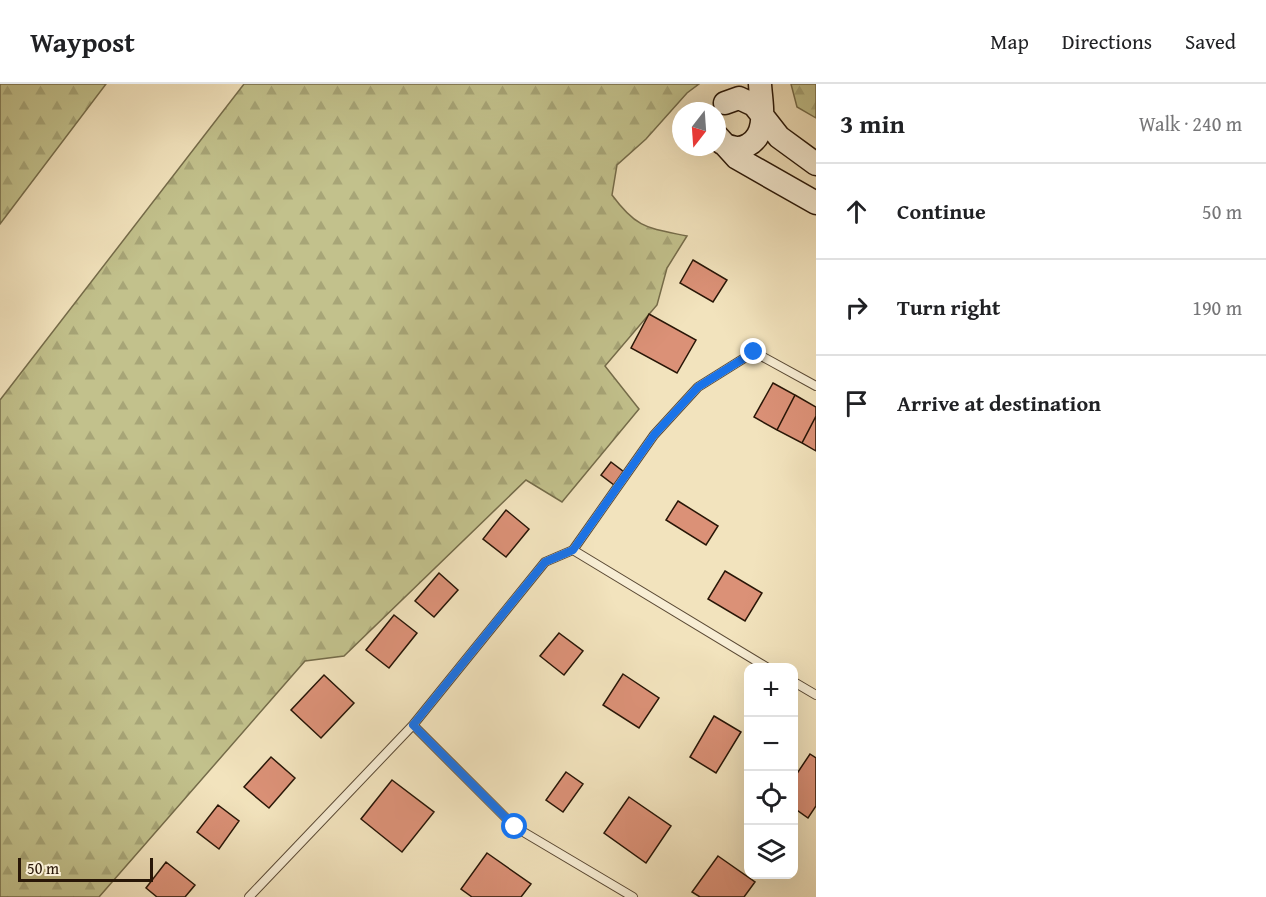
<!DOCTYPE html>
<html lang="en">
<head>
<meta charset="utf-8">
<style>
	body { margin:0; font-family:"Gentium Book Plus",serif; background:#f2f2f2; color:#202124 }
	.controls { position:absolute; right:18px; bottom:18px; display:grid; overflow:hidden; border-radius:12px; box-shadow:0 6px 24px #0002 }
	.controls button { width:54px; height:54px; display:grid; place-items:center; padding:0; border:0; border-bottom:2px solid #e0e0e0; background:#fff; color:#202124; font:30px sans-serif }
	.compass { position:absolute; left:672px; top:18px; width:54px; height:54px; border-radius:50%; background:#fff; box-shadow:0 6px 24px #0002; rotate:197deg }
	.scale { position:absolute; left:18px; bottom:15px; width:135px; box-sizing:border-box; padding-left:6px; border:3px solid #281607; border-top:0; font-size:16px; line-height:21px; white-space:nowrap; color:#281607; -webkit-text-stroke:4px #f7edd4; paint-order:stroke }
	.stop { position:absolute; width:18px; height:18px; margin:-14px; border:4px solid #1a73e8; border-radius:50%; background:#fff }
	.stop.end { background:#1a73e8; border-color:#fff; box-shadow:0 2px 6px #0008 }
	.list { margin:0; padding:0; list-style:none }
	h2 { display:flex; justify-content:space-between; align-items:center; height:78px; margin:0; padding:0 24px; font-size:26px }
	h2 small { font-size:20px; font-weight:400; color:#757577 }
	.list li { display:grid; grid-template-columns:39px 1fr auto; gap:18px; align-items:center; box-sizing:border-box; height:96px; padding:0 24px; border-top:2px solid #e0e0e0 }
	.list b { display:block; font-size:22px; white-space:nowrap }
	.list em { font-size:20px; font-style:normal; color:#757577 }
	.icon { flex:none; width:33px; height:33px; fill:none; stroke:currentColor; stroke-width:2; stroke-linecap:round; stroke-linejoin:round }
	.map { position:relative; flex:none; width:816px; height:813px; overflow:hidden }
	header { display:flex; align-items:center; gap:36px; box-sizing:border-box; height:84px; padding:0 30px; background:#fff; border-bottom:2px solid #e0e0e0 }
	header strong { font-size:28px }
	nav { display:flex; gap:33px; margin-inline-start:auto; font-size:21px }
	main { display:flex }
	aside { flex:1; background:#fff }
	.map>svg:first-child { display:block }
	.forest { fill:url(#forest-firs); stroke:#756c4a; stroke-width:1.5 }
	.building { fill:#db9177; stroke:#281607; stroke-width:1.5 }
	.lines { fill:none; stroke-linecap:round; stroke-linejoin:round }
	.service-casing { stroke:#5a4934; stroke-width:10 }
	.secondary-casing { stroke:#281607; stroke-width:25 }
	.service { stroke:#f7edd4; stroke-width:8 }
	.secondary { stroke:#f7edd4; stroke-width:22 }
	.route { stroke:#1a73e8; stroke-width:8 }
</style>
</head>
<body>
<header>
<strong>Waypost</strong>
<nav><a>Map</a><a>Directions</a><a>Saved</a></nav>
</header>
<main>
<div class="map">
<svg width="816" height="813" viewBox="0 0 816 813">
	<defs>
		<pattern id="forest-firs" width="22" height="20" patternUnits="userSpaceOnUse" patternTransform="scale(1.5)"><rect width="22" height="20" fill="#c2c18c"/><path d="M5 1l3.5 6h-7zM16 11l3.5 6h-7z" fill="#a7a577"/></pattern>
	</defs>
	<rect width="100%" height="100%" fill="#f2e3bd"/>
	<filter id="stains"><feTurbulence type="fractalNoise" baseFrequency=".00333" numOctaves="4"/><feColorMatrix values="0 0 0 0 .2 0 0 0 0 .09 0 0 0 0 .02 0 0 0 .5 -.17"/></filter>
	<radialGradient id="worn" r=".72"><stop offset=".6" stop-color="#630" stop-opacity="0"/><stop offset="1" stop-color="#630" stop-opacity=".3"/></radialGradient>
	<path class="forest" d="M0,0H106L0,140Z
		M244,0H699L687,9L646,55L617,81L612,111C637,145 648,144 687,152L667,184L657,221L605,282L639,325L562,418L526,396L344,572L305,577L99,813H0V316Z
		M791,0H816V34L797,23Z"/>
	<path class="building" d="M693,176L727,196L713,218L680,199Z
		M649,230L696,256L677,289L631,264Z
		M773,299L795,311L777,346L754,333Z
		M795,311L816,323V332L802,359L777,346Z
		M816,332V367L802,359Z
		M611,378L624,388L614,401L601,391Z
		M678,417L718,442L706,461L666,436Z
		M506,426L529,445L506,473L483,455Z
		M725,487L762,509L745,537L708,515Z
		M439,489L458,506L434,533L415,517Z
		M394,531L417,549L389,584L366,566Z
		M559,549L583,567L564,591L540,572Z
		M623,590L659,614L639,644L603,621Z
		M324,591L354,619L321,654L291,626Z
		M714,632L741,648L716,689L690,673Z
		M810,670L816,674V722L808,734L794,724V694Z
		M271,673L295,694L269,724L244,703Z
		M566,688L583,700L563,728L546,716Z
		M392,696L434,728L402,768L361,735Z
		M629,713L671,742L646,779L604,749Z
		M218,721L239,737L219,765L197,748Z
		M487,769L531,800L521,813H472L461,805Z
		M718,772L755,798L744,813H700L692,808Z
		M166,778L195,801L185,813H157L146,804Z"/>
	<g class="lines">
		<defs>
			<path id="service" d="M573,466L654,351L698,303L754,268L816,302
				M794,598L816,611
				M249,813L413,641
				M633,813L515,743L413,641L545,478L573,466L768,584"/>
			<path id="secondary" d="M725,19L739,14L754,21L779,53L816,80
				M717,52L737,74L816,119
				M722,59C731,64 739,66 748,61C769,50 761,20 760,0"/>
		</defs>
		<use href="#service" class="service-casing"/>
		<use href="#secondary" class="secondary-casing"/>
		<use href="#service" class="service"/>
		<use href="#secondary" class="secondary"/>
	</g>
	<g class="lines">
		<path class="route" d="M515,743L413,641L545,478L573,466L654,351L698,303L754,268"/>
	</g>
	<rect width="100%" height="100%" filter="url(#stains)"/>
	<rect width="100%" height="100%" fill="url(#worn)"/>
</svg>
<div class="controls">
<button>+</button>
<button>−</button>
<button><svg class="icon" aria-label="locate" viewBox="0 0 24 24"><circle cx="12" cy="12" r="6"/><path d="M12 2v4M12 18v4M2 12h4M18 12h4"/></svg></button>
<button><svg class="icon" aria-label="layers" viewBox="0 0 24 24"><path d="M12 4l9 5-9 5-9-5zM3 14l9 5 9-5"/></svg></button>
</div>
<svg class="compass" viewBox="-18 -18 36 36"><path d="M0-13l5 13h-10z" fill="#e53935"/><path d="M0 13l5-13h-10z" fill="#757577"/></svg>
<div class="scale">50 m</div>
<div class="stop" style="left:515px;top:743px"></div>
<div class="stop end" style="left:754px;top:268px"></div>
</div>
<aside>
<h2>3 min<small>Walk · 240 m</small></h2>
<ul class="list">
<li><svg class="icon" aria-label="ahead" viewBox="0 0 24 24"><path d="M12 20V5M6 11l6-6 6 6"/></svg><div><b>Continue</b></div><em>50 m</em></li>
<li><svg class="icon" aria-label="right" viewBox="0 0 24 24"><path d="M7 20v-9h11M14 6l5 5-5 5"/></svg><div><b>Turn right</b></div><em>190 m</em></li>
<li><svg class="icon" aria-label="arrive" viewBox="0 0 24 24"><path d="M6 21V4h12l-3 4 3 4H6"/></svg><div><b>Arrive at destination</b></div></li>
</ul>
</aside>
</main>
</body>
</html>
